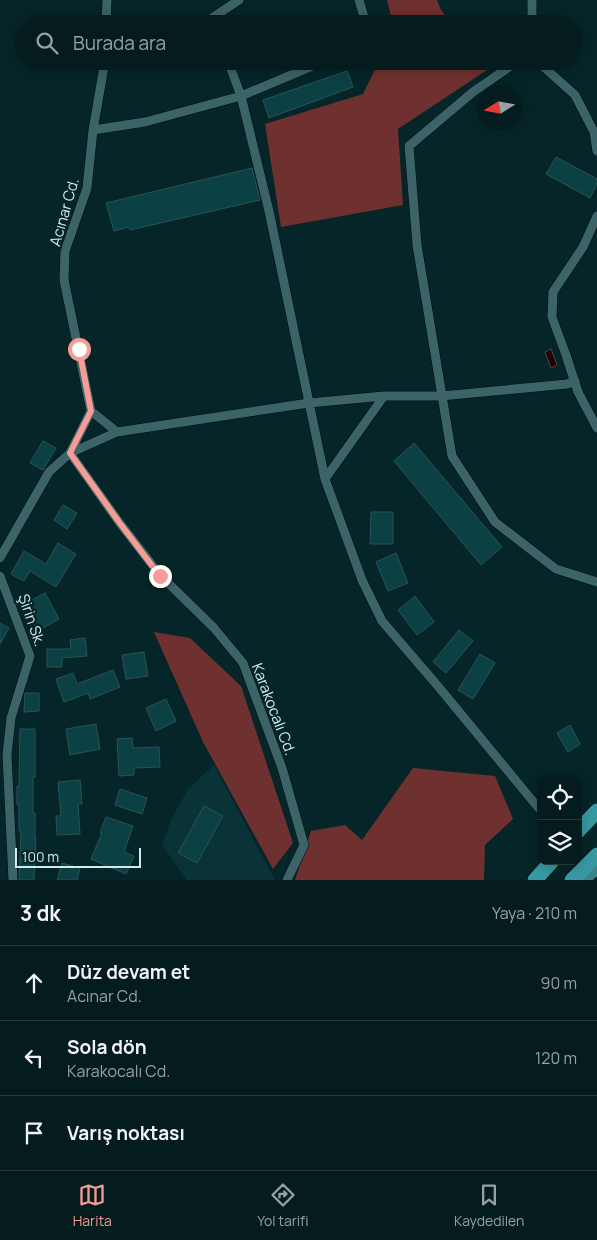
<!DOCTYPE html>
<html lang="tr">
<head>
<meta charset="utf-8">
<style>
	body { margin:0; font-family:Manrope,sans-serif; background:#0d2527; color:#f1f3f6 }
	.controls { position:absolute; right:15px; bottom:15px; display:grid; overflow:hidden; border-radius:10px; box-shadow:0 2px 12px #0003 }
	.controls button { width:45px; height:45px; display:grid; place-items:center; padding:0; border:0; border-bottom:1px solid #253a3c; background:#041c1e; color:#f1f3f6; font:25px sans-serif }
	.compass { position:absolute; left:477px; top:85px; width:45px; height:45px; border-radius:50%; background:#041c1e; box-shadow:0 2px 12px #0003; rotate:259deg }
	.scale { position:absolute; left:15px; bottom:12px; width:126px; box-sizing:border-box; padding-left:5px; border:2px solid #d3e9eb; border-top:0; font-size:14px; line-height:18px; white-space:nowrap; color:#d3e9eb; -webkit-text-stroke:4px #062528; paint-order:stroke }
	.stop { position:absolute; width:15px; height:15px; margin:-11px; border:4px solid #f59c96; border-radius:50%; background:#fff }
	.stop.end { background:#f59c96; border-color:#fff; box-shadow:0 1px 5px #0008 }
	.list { margin:0; padding:0; list-style:none }
	h2 { display:flex; justify-content:space-between; align-items:center; height:65px; margin:0; padding:0 20px; font-size:21px }
	h2 small { font-size:16px; font-weight:400; color:#97a1a4 }
	.list li { display:grid; grid-template-columns:32px 1fr auto; gap:15px; align-items:center; box-sizing:border-box; height:75px; padding:0 20px; border-top:1px solid #253a3c }
	.list b { display:block; font-size:19px; white-space:nowrap }
	.list p { margin:0; font-size:16px; white-space:nowrap; color:#97a1a4 }
	.list em { font-size:16px; font-style:normal; color:#97a1a4 }
	.icon { flex:none; width:28px; height:28px; fill:none; stroke:currentColor; stroke-width:2; stroke-linecap:round; stroke-linejoin:round }
	.map { position:relative; flex:none; width:597px; height:880px; overflow:hidden }
	.search { position:absolute; background:#041c1e; box-shadow:0 2px 12px #0003; left:15px; right:15px; top:15px; height:55px; display:flex; align-items:center; gap:12px; box-sizing:border-box; padding:0 18px; border-radius:28px; color:#97a1a4; font-size:19px }
	.sheet { height:290px; background:#041c1e }
	nav { display:flex; justify-content:space-around; align-items:center; box-sizing:border-box; height:70px; border-top:1px solid #253a3c; background:#041c1e; font-size:14px; color:#97a1a4 }
	nav a { display:grid; justify-items:center; gap:2px }
	nav .on { color:#f59c96 }
	.map>svg:first-child { display:block }
	.built { fill:#0a3337 }
	.forest { fill:#6e312f }
	.water { fill:#1e0000; stroke:#544646 }
	.building { fill:#0b4045; stroke:#2b5357 }
	.lines { fill:none; stroke-linecap:round; stroke-linejoin:round }
	.street-casing { stroke:#000d0f; stroke-width:10 }
	.primary-casing { stroke:#000d0f; stroke-width:15 }
	.highway-casing { stroke:#000d0f; stroke-width:16 }
	.street { stroke:#3c6367; stroke-width:9 }
	.primary { stroke:#3a838a; stroke-width:14 }
	.highway { stroke:#3898a1; stroke-width:15 }
	.route { stroke:#f59c96; stroke-width:6 }
	.labels { text-anchor:middle; dominant-baseline:central; stroke-width:5; stroke-linejoin:round; paint-order:stroke }
	.street-label { font-size:15px; fill:#d3e9eb; stroke:#062528 }
</style>
</head>
<body>
<div class="map">
<svg width="597" height="880" viewBox="0 0 597 880">
	<rect width="100%" height="100%" fill="#062528"/>
	<path class="built" d="M214,765L275,880H187L162,845L171,820L188,789Z"/>
	<path class="forest" d="M387,0H437L441,10L452,24H393Z
		M379,61H480L487,70L398,129L403,205L281,227L265,124L363,94Z
		M154,632L190,638L241,686L293,843L273,869L203,742Z
		M413,768L495,776L513,819L485,845L484,880H295L311,831L345,825L362,840Z"/>
	<path class="water" d="M551,349L557,365L551,368L545,352Z"/>
	<path class="building" d="M347,71L353,87L269,118L263,100Z
		M556,157L597,179V184L590,198L546,174Z
		M252,168L260,200L130,230L129,227L114,231L106,203Z
		M43,441L56,448L43,470L30,463Z
		M414,443L502,547L481,565L394,461Z
		M63,505L77,513L67,529L54,520Z
		M371,512H393V544H370Z
		M58,543L76,554L56,587L30,571L24,581L11,574L24,551L46,564Z
		M396,553L408,583L388,591L376,562Z
		M45,593L59,619L38,631L24,604Z
		M415,596L434,622L417,635L398,610Z
		M0,623L9,628L0,644Z
		M459,630L473,641L446,673L433,662Z
		M85,638L87,656L62,658V667H47V649H71L70,640Z
		M144,652L148,676L126,679L122,655Z
		M480,654L495,663L473,699L458,690Z
		M113,670L120,687L90,699L88,693L64,702L56,679L73,673L77,684Z
		M25,693H39V711L24,712Z
		M166,699L176,721L156,731L146,708Z
		M96,724L100,749L70,755L66,729Z
		M570,725L580,744L568,752L557,733Z
		M20,729H35V777H33V813H35V839H36L34,880H19L21,831H19V804H17V786H19Z
		M132,738L133,748L159,747L160,767L134,768V775L119,776L117,739Z
		M80,780L82,804H78L80,834L57,835L56,816H61L58,782Z
		M120,789L147,798L142,814L115,805Z
		M204,806L223,816L197,863L178,853Z
		M106,817L133,826L124,852L134,856L126,874L91,859L102,833H100Z
		M62,863L80,868L77,880H57Z"/>
	<g class="lines">
		<defs>
			<path id="street" d="M359,0L366,24
				M106,24L107,0
				M203,24L239,0
				M532,24V0
				M228,61L241,96L269,211L325,479L362,580L382,621L437,685L541,811
				M518,61L473,92L409,146L417,245L452,456L495,522L556,569L597,582
				M537,61L575,95L594,132L597,151
				M105,67L118,61
				M93,130L145,122L241,96L324,61
				M597,216L583,247L553,292L552,317L566,355L578,392L597,428
				M117,432L309,403L384,396H441L567,384L575,381
				M70,453L119,522L160,575L214,628L243,663L282,768L304,845L287,880
				M70,453L91,411L64,280L65,251L87,188L93,130L105,61
				M325,479L384,396
				M0,558L49,472L70,453L117,432L91,411
				M0,576L30,656L11,718L7,755L13,880"/>
			<path id="primary" d="M581,880L597,868"/>
			<path id="highway" d="M578,831L597,811
				M535,880L552,861
				M572,880L597,855"/>
		</defs>
		<use href="#street" class="street-casing"/>
		<use href="#primary" class="primary-casing"/>
		<use href="#highway" class="highway-casing"/>
		<use href="#street" class="street"/>
		<use href="#primary" class="primary"/>
		<use href="#highway" class="highway"/>
	</g>
	<g class="lines">
		<path class="route" d="M79,349L91,411L70,453L119,522L160,576"/>
	</g>
	<g class="labels">
		<g class="street-label">
			<text transform="translate(64 212) rotate(-74)">Acınar Cd.</text>
			<text transform="translate(32 620) rotate(71)">Şirin Sk.</text>
			<text transform="translate(274 709) rotate(69)">Karakocalı Cd.</text>
		</g>
	</g>
</svg>
<div class="controls">
<button><svg class="icon" aria-label="locate" viewBox="0 0 24 24"><circle cx="12" cy="12" r="6"/><path d="M12 2v4M12 18v4M2 12h4M18 12h4"/></svg></button>
<button><svg class="icon" aria-label="layers" viewBox="0 0 24 24"><path d="M12 4l9 5-9 5-9-5zM3 14l9 5 9-5"/></svg></button>
</div>
<svg class="compass" viewBox="-18 -18 36 36"><path d="M0-13l5 13h-10z" fill="#e53935"/><path d="M0 13l5-13h-10z" fill="#97a1a4"/></svg>
<div class="scale">100 m</div>
<div class="stop" style="left:79px;top:349px"></div>
<div class="stop end" style="left:160px;top:576px"></div>
<div class="search"><svg class="icon" aria-label="search" viewBox="0 0 24 24"><circle cx="10" cy="10" r="6"/><path d="M15 15l6 6"/></svg>Burada ara</div>
</div>
<section class="sheet">
<h2>3 dk<small>Yaya · 210 m</small></h2>
<ul class="list">
<li><svg class="icon" aria-label="ahead" viewBox="0 0 24 24"><path d="M12 20V5M6 11l6-6 6 6"/></svg><div><b>Düz devam et</b><p>Acınar Cd.</p></div><em>90 m</em></li>
<li><svg class="icon" aria-label="left" viewBox="0 0 24 24"><path d="M17 20v-9H6M10 6l-5 5 5 5"/></svg><div><b>Sola dön</b><p>Karakocalı Cd.</p></div><em>120 m</em></li>
<li><svg class="icon" aria-label="arrive" viewBox="0 0 24 24"><path d="M6 21V4h12l-3 4 3 4H6"/></svg><div><b>Varış noktası</b></div></li>
</ul>
</section>
<nav>
<a class="on"><svg class="icon" aria-label="map" viewBox="0 0 24 24"><path d="M3 6l6-2 6 2 6-2v14l-6 2-6-2-6 2zM9 4v14M15 6v14"/></svg>Harita</a>
<a><svg class="icon" aria-label="directions" viewBox="0 0 24 24"><path d="M12 3l9 9-9 9-9-9zM9 14v-3h6M13 9l2 2-2 2"/></svg>Yol tarifi</a>
<a><svg class="icon" aria-label="saved" viewBox="0 0 24 24"><path d="M7 4h10v16l-5-4-5 4z"/></svg>Kaydedilen</a>
</nav>
</body>
</html>
